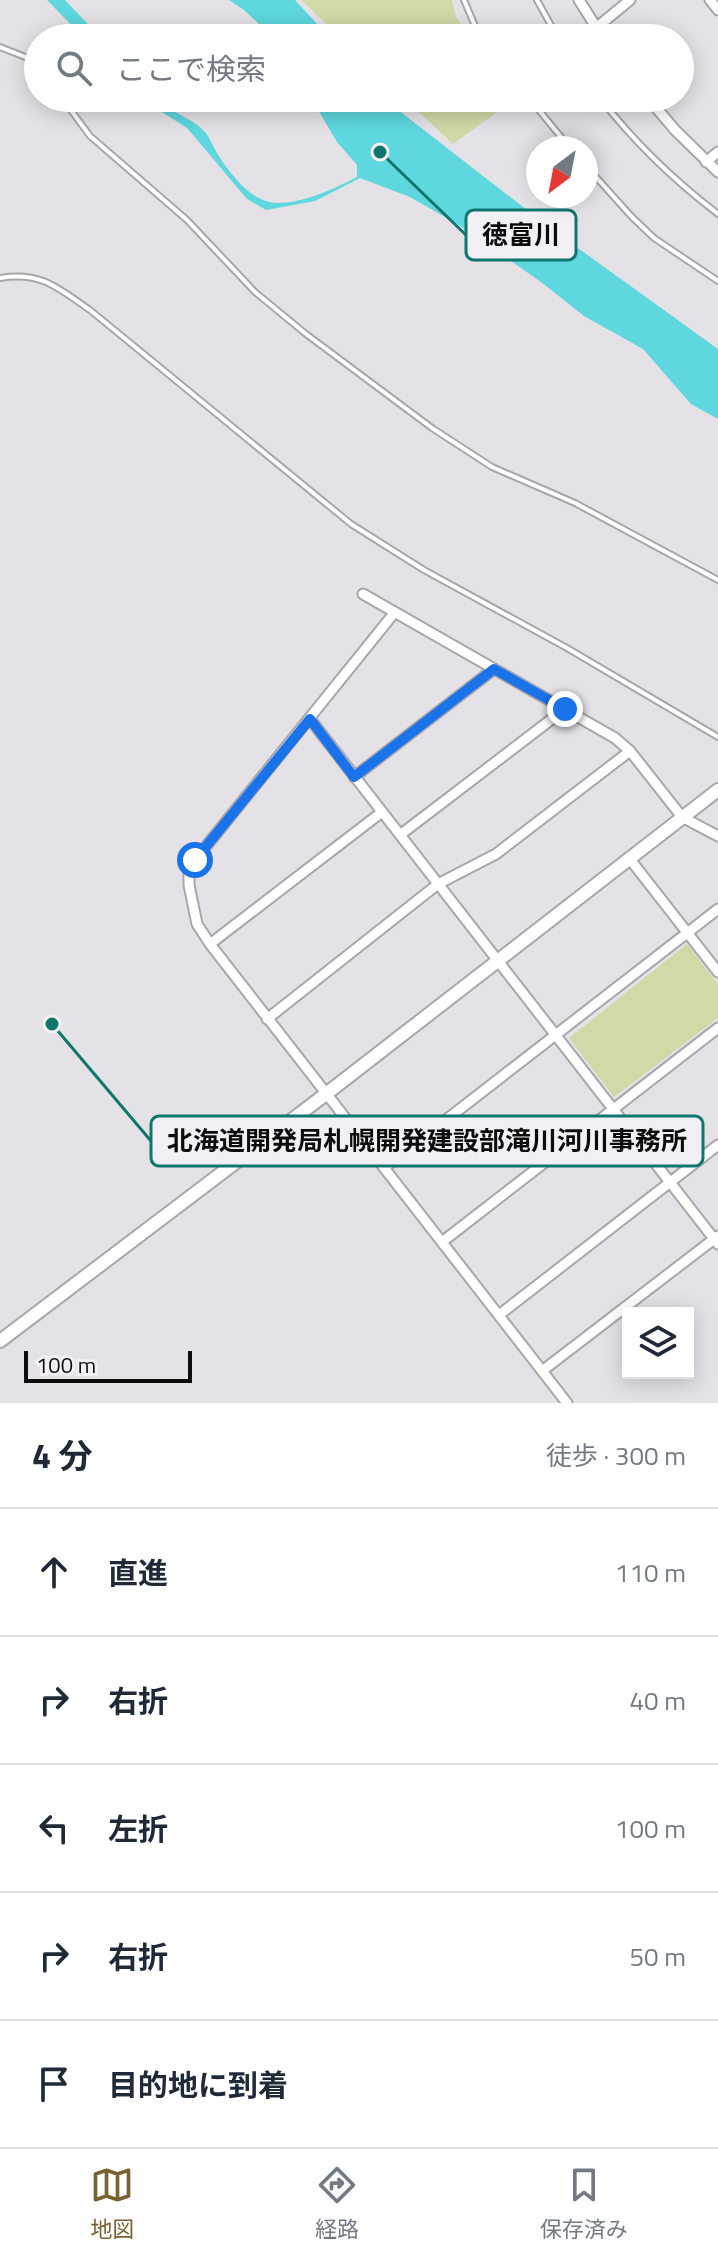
<!DOCTYPE html>
<html lang="ja">
<head>
<meta charset="utf-8">
<style>
	body { margin:0; font-family:"Titillium Web","Noto Sans JP",sans-serif; background:#f2f2f3; color:#1f2937 }
	.controls { position:absolute; right:24px; bottom:24px; display:grid; overflow:hidden; border-radius:0px; box-shadow:0 4px 20px #0003 }
	.controls button { width:72px; height:72px; display:grid; place-items:center; padding:0; border:0; border-bottom:2px solid #e0e1e3; background:#fff; color:#1f2937; font:40px sans-serif }
	.compass { position:absolute; left:526px; top:136px; width:72px; height:72px; border-radius:50%; background:#fff; box-shadow:0 4px 20px #0003; rotate:212deg }
	.scale { position:absolute; left:24px; bottom:20px; width:168px; box-sizing:border-box; padding-left:8px; border:4px solid #0d0c0d; border-top:0; font-size:22px; line-height:28px; white-space:nowrap; color:#0d0c0d; -webkit-text-stroke:6px #f2f0f5; paint-order:stroke }
	.stop { position:absolute; width:24px; height:24px; margin:-18px; border:6px solid #1a73e8; border-radius:50%; background:#fff }
	.stop.end { background:#1a73e8; border-color:#fff; box-shadow:0 2px 8px #0008 }
	.list { margin:0; padding:0; list-style:none }
	h2 { display:flex; justify-content:space-between; align-items:center; height:104px; margin:0; padding:0 32px; font-size:34px }
	h2 small { font-size:26px; font-weight:400; color:#747a83 }
	.list li { display:grid; grid-template-columns:52px 1fr auto; gap:24px; align-items:center; box-sizing:border-box; height:128px; padding:0 32px; border-top:2px solid #e0e1e3 }
	.list b { display:block; font-size:30px; white-space:nowrap }
	.list em { font-size:26px; font-style:normal; color:#747a83 }
	.icon { flex:none; width:44px; height:44px; fill:none; stroke:currentColor; stroke-width:2; stroke-linecap:round; stroke-linejoin:round }
	.map { position:relative; flex:none; width:718px; height:1403px; overflow:hidden }
	.search { position:absolute; background:#fff; box-shadow:0 4px 20px #0003; left:24px; right:24px; top:24px; height:88px; display:flex; align-items:center; gap:20px; box-sizing:border-box; padding:0 28px; border-radius:44px; color:#747a83; font-size:30px }
	.sheet { height:744px; background:#fff }
	nav { display:flex; justify-content:space-around; align-items:center; box-sizing:border-box; height:112px; border-top:2px solid #e0e1e3; background:#fff; font-size:22px; color:#747a83 }
	nav a { display:grid; justify-items:center; gap:4px }
	nav .on { color:#796132 }
	.map>svg:first-child { display:block }
	.green { fill:#d1daa7 }
	.water { fill:#5ed7de }
	.lines { fill:none; stroke-linecap:round; stroke-linejoin:round }
	.lane-casing { stroke:#a9a6ab; stroke-width:8 }
	.street-casing { stroke:#a9a6ab; stroke-width:13 }
	.secondary-casing { stroke:#a9a6ab; stroke-width:16 }
	.lane { stroke:#fff; stroke-width:4 }
	.street { stroke:#fff; stroke-width:9 }
	.secondary { stroke:#fff; stroke-width:12 }
	.route { stroke:#1a73e8; stroke-width:10 }
	.leader { fill:none; stroke:#0f766e; stroke-width:3 }
	.callout-dot { fill:#0f766e; stroke:#f2f0f5; stroke-width:3 }
	.callout { fill:#f2f0f5; stroke:#0f766e; stroke-width:3 }
	.callout-label { font-size:26px; text-anchor:middle; font-weight:bold; fill:#0d0c0d }
</style>
</head>
<body>
<div class="map">
<svg width="718" height="1403" viewBox="0 0 718 1403">
	<rect width="100%" height="100%" fill="#e5e2e7"/>
	<path class="green" d="M301,0H452L456,17L471,38H341Z
		M404,98H514L515,99L453,144Z
		M687,944L718,984V1018L614,1097L569,1038Z"/>
	<path class="water" d="M47,0H65L101,38H84Z
		M229,0H295L330,38H274L244,10Z
		M140,98C154,98 162,104 173,111C185,117 201,125 208,136C212,143 215,151 220,158C231,174 248,197 269,202C296,207 334,189 357,177V165L337,142L311,98H385L393,106L550,228L718,349V419L691,404L643,349L584,316L541,282L459,225L410,197L360,178L315,201L266,210L247,199L187,128Z"/>
	<g class="lines">
		<defs>
			<path id="lane" d="M464,0L475,26L484,38
				M537,0L558,38
				M0,47L33,60L38,66
				M62,98L90,136L187,220L255,292L306,334L432,428L492,467L575,503L718,580
				M529,98L570,148
				M600,98C634,142 675,181 718,214
				M586,166L632,217L654,238L718,281
				M0,278C41,271 58,288 90,310L351,524L424,570L567,648L718,737"/>
			<path id="street" d="M579,0L603,38
				M710,0L718,10
				M596,28L630,0
				M648,98L675,130L718,172
				M706,162L718,152
				M363,594L615,738L630,751L682,817L718,836
				M395,612L195,860L189,871V885L197,924L210,944L567,1403
				M310,719L718,1244
				M354,777L494,669
				M400,835L565,709
				M629,858L718,972
				M210,944L382,812
				M267,1019L438,884L496,854L630,751
				M384,1168L718,909
				M442,1242L718,1028
				M499,1315L718,1145
				M542,1371L718,1236"/>
			<path id="secondary" d="M0,1341L326,1094L718,790"/>
		</defs>
		<use href="#lane" class="lane-casing"/>
		<use href="#street" class="street-casing"/>
		<use href="#secondary" class="secondary-casing"/>
		<use href="#lane" class="lane"/>
		<use href="#street" class="street"/>
		<use href="#secondary" class="secondary"/>
	</g>
	<g class="lines">
		<path class="route" d="M195,860L310,719L354,777L494,669L565,709"/>
	</g>
	<path class="leader" d="M380 152L466 235M52 1024L151 1141"/>
	<g class="callout-dot">
		<circle cx="380" cy="152" r="8"/>
		<circle cx="52" cy="1024" r="8"/>
	</g>
	<g class="callout">
		<rect x="466" y="210" width="110" height="50" rx="8"/>
		<rect x="151" y="1116" width="552" height="50" rx="8"/>
	</g>
	<g class="callout-label">
		<text x="521" y="244">徳富川</text>
		<text x="427" y="1150">北海道開発局札幌開発建設部滝川河川事務所</text>
	</g>
</svg>
<div class="controls">
<button><svg class="icon" aria-label="layers" viewBox="0 0 24 24"><path d="M12 4l9 5-9 5-9-5zM3 14l9 5 9-5"/></svg></button>
</div>
<svg class="compass" viewBox="-18 -18 36 36"><path d="M0-13l5 13h-10z" fill="#e53935"/><path d="M0 13l5-13h-10z" fill="#747a83"/></svg>
<div class="scale">100 m</div>
<div class="stop" style="left:195px;top:860px"></div>
<div class="stop end" style="left:565px;top:709px"></div>
<div class="search"><svg class="icon" aria-label="search" viewBox="0 0 24 24"><circle cx="10" cy="10" r="6"/><path d="M15 15l6 6"/></svg>ここで検索</div>
</div>
<section class="sheet">
<h2>4 分<small>徒歩 · 300 m</small></h2>
<ul class="list">
<li><svg class="icon" aria-label="ahead" viewBox="0 0 24 24"><path d="M12 20V5M6 11l6-6 6 6"/></svg><div><b>直進</b></div><em>110 m</em></li>
<li><svg class="icon" aria-label="right" viewBox="0 0 24 24"><path d="M7 20v-9h11M14 6l5 5-5 5"/></svg><div><b>右折</b></div><em>40 m</em></li>
<li><svg class="icon" aria-label="left" viewBox="0 0 24 24"><path d="M17 20v-9H6M10 6l-5 5 5 5"/></svg><div><b>左折</b></div><em>100 m</em></li>
<li><svg class="icon" aria-label="right" viewBox="0 0 24 24"><path d="M7 20v-9h11M14 6l5 5-5 5"/></svg><div><b>右折</b></div><em>50 m</em></li>
<li><svg class="icon" aria-label="arrive" viewBox="0 0 24 24"><path d="M6 21V4h12l-3 4 3 4H6"/></svg><div><b>目的地に到着</b></div></li>
</ul>
</section>
<nav>
<a class="on"><svg class="icon" aria-label="map" viewBox="0 0 24 24"><path d="M3 6l6-2 6 2 6-2v14l-6 2-6-2-6 2zM9 4v14M15 6v14"/></svg>地図</a>
<a><svg class="icon" aria-label="directions" viewBox="0 0 24 24"><path d="M12 3l9 9-9 9-9-9zM9 14v-3h6M13 9l2 2-2 2"/></svg>経路</a>
<a><svg class="icon" aria-label="saved" viewBox="0 0 24 24"><path d="M7 4h10v16l-5-4-5 4z"/></svg>保存済み</a>
</nav>
</body>
</html>
